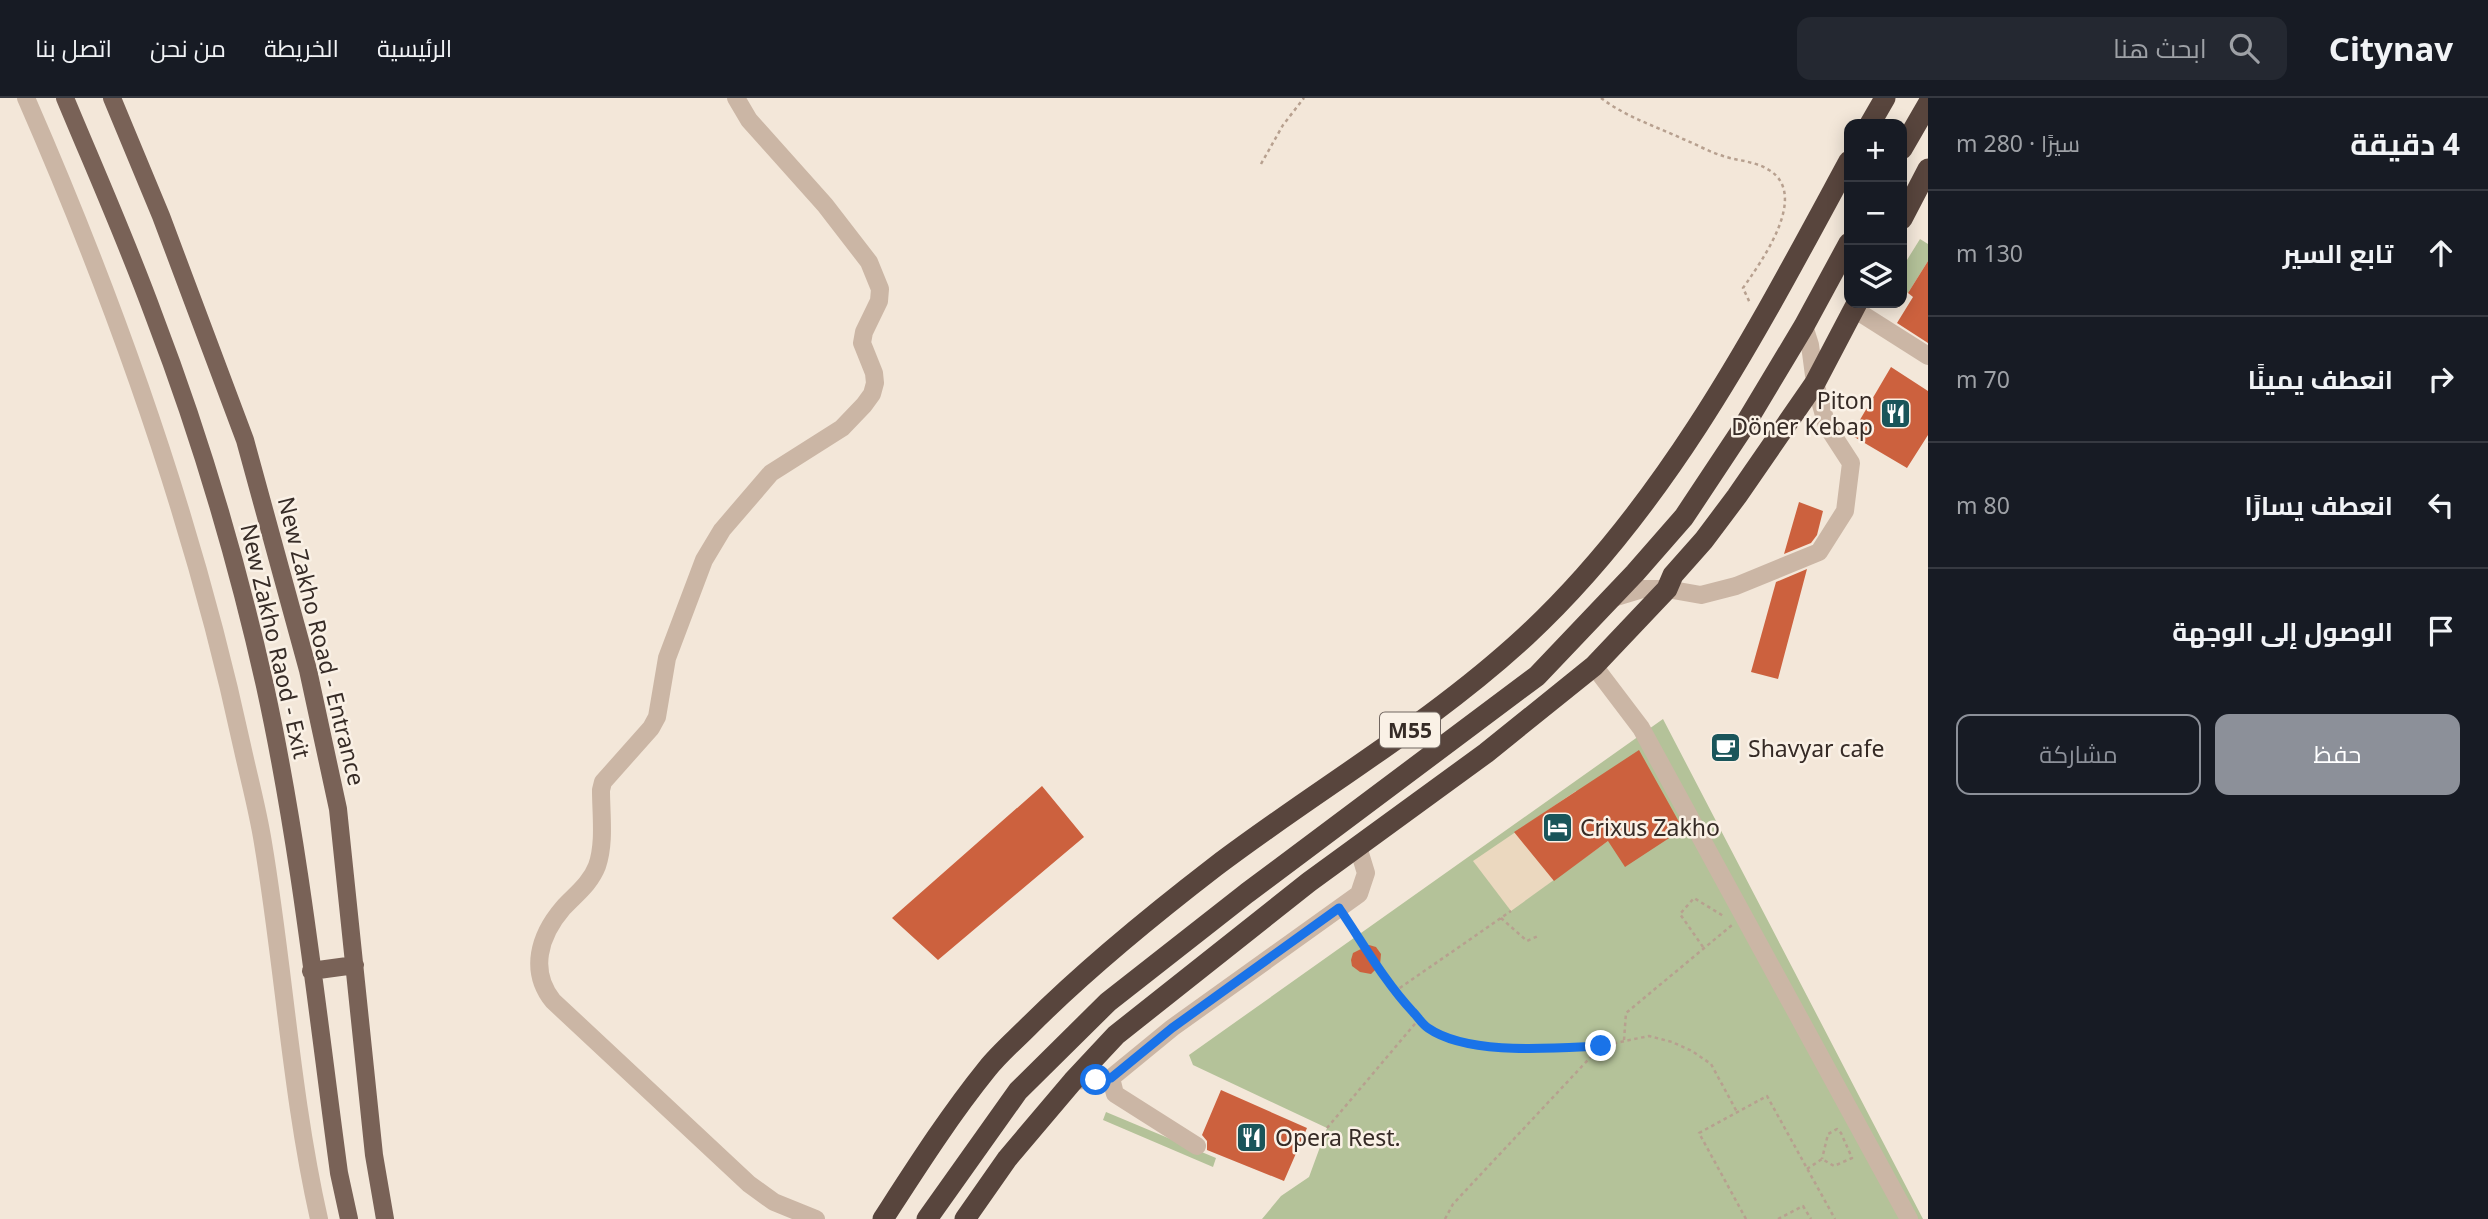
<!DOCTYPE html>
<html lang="ar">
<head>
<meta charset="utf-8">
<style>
	body { margin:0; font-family:"Noto Sans",Cairo,sans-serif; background:#242831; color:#f1f3f6; direction:rtl }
	.controls { position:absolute; right:21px; top:21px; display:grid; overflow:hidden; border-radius:14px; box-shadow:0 4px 18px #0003 }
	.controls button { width:63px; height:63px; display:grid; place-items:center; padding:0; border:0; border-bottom:2px solid #363941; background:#171b24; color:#f1f3f6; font:35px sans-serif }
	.stop { position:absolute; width:21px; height:21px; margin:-16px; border:5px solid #1a73e8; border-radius:50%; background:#fff }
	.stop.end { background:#1a73e8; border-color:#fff; box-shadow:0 2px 7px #0008 }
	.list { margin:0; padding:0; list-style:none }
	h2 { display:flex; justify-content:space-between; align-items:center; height:91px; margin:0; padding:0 28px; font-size:30px }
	h2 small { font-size:23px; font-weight:400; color:#9ea1a6 }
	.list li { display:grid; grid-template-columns:46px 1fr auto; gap:21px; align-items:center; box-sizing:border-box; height:126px; padding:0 28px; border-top:2px solid #363941 }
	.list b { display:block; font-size:26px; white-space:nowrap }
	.list em { font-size:23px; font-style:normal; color:#9ea1a6 }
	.actions { display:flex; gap:14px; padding:21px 28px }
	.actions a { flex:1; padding:16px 0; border:2px solid #8c9099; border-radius:14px; text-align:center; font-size:24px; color:#8c9099 }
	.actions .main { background:#8c9099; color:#fff }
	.icon { flex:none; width:38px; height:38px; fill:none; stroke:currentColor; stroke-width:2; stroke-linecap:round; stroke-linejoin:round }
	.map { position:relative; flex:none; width:1928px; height:1121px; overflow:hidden; direction:ltr }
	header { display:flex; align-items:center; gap:42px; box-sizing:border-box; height:98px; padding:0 35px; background:#171b24; border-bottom:2px solid #363941 }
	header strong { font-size:33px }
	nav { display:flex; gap:38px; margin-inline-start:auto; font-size:24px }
	.search { width:490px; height:63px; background:#242831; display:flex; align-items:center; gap:18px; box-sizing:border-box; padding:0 24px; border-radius:14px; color:#9ea1a6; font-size:26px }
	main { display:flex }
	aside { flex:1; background:#171b24 }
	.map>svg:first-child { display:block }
	.green { fill:#b4c299 }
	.plaza { fill:#ebd8bf }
	.building { fill:#cc613e }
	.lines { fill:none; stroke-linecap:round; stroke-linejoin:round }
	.path { stroke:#b7a08f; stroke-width:2.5; stroke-dasharray:3.5 3.5; stroke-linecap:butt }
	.minor { stroke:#cbb6a5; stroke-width:18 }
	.major { stroke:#796257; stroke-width:18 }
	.highway { stroke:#58453d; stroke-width:21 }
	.route { stroke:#1a73e8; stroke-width:9 }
	.labels { text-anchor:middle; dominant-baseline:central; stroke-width:5; stroke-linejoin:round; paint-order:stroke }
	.shield { fill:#faf1e6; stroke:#716660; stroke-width:2 }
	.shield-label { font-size:21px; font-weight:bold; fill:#362b26 }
	.poi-label { font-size:23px; fill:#362b26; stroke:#faf1e6; text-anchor:start }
	.street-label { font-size:23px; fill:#362b26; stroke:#faf1e6 }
</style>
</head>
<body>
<header>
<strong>Citynav</strong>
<div class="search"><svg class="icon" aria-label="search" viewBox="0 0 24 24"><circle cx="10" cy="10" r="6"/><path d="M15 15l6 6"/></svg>ابحث هنا</div>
<nav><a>الرئيسية</a><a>الخريطة</a><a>من نحن</a><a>اتصل بنا</a></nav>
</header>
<main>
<aside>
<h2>4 دقيقة<small>سيرًا · 280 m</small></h2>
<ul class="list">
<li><svg class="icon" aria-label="ahead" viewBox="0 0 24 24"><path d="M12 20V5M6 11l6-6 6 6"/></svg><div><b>تابع السير</b></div><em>130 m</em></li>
<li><svg class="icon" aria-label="right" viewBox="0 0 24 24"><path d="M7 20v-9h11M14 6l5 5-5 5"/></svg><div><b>انعطف يمينًا</b></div><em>70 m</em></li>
<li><svg class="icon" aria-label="left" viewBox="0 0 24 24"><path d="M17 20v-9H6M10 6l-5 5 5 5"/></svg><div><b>انعطف يسارًا</b></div><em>80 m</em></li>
<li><svg class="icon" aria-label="arrive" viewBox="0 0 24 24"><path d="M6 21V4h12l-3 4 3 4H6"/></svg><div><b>الوصول إلى الوجهة</b></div></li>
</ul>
<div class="actions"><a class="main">حفظ</a><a>مشاركة</a></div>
</aside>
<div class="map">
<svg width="1928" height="1121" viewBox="0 0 1928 1121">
	<rect width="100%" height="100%" fill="#f3e7d9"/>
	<path class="green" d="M1920,141L1928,146V163L1908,195L1902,191V170Z
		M1663,621L1923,1121H1262L1281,1098L1309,1079L1327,1030L1193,967L1189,957Z
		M1106,1014L1216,1060L1213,1069L1103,1022Z"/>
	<path class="plaza" d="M1576,693L1608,743L1511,813L1473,763Z"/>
	<path class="building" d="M1928,163V245L1897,225L1913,199L1908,195Z
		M1891,269L1928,293V337L1907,370L1851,337Z
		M1799,404L1823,413L1817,437L1811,445L1784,456Z
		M1807,471L1778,581L1751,574L1776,484Z
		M1639,652L1683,731L1625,769L1608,743L1554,783L1514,734Z
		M1042,688L1084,739L938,862L892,820Z
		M1369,847L1376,849L1381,856L1380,867L1371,876L1360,874L1352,868L1351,862L1353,855Z
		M1221,992L1307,1030L1284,1083L1207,1052V1043L1202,1037Z"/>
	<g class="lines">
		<path class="path" d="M1601,0C1626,19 1655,28 1683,41C1696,46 1709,54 1723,58C1738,63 1755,63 1769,72C1810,97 1761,164 1743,190L1750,205
			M1261,66L1283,27L1304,0
			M1501,820L1527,843L1538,838
			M1349,824L1394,894L1428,930L1460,944L1534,951L1601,948L1649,938L1672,944L1692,953L1711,966L1737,1014
			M1703,849L1680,816L1694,800L1725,819
			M1394,894L1511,813
			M1624,942L1626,915L1732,827
			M1327,1030L1419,921
			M1807,1071L1822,1061L1834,1068L1852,1060L1841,1035L1837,1031L1828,1036L1822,1061
			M1445,1121L1453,1106L1601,948
			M1746,1121L1699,1035L1767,998L1835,1121
			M1778,1121L1803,1108L1811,1121"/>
		<path class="minor" d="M26,0C117,208 194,425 242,648C249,680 258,713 263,745C284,870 291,997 319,1121
			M736,0L749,22L825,107L869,164L880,191L879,203L864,234L862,245L874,275L875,285L872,296L864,307L842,330L771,375L722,432L704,462L667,560L657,619L651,630L603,684L601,692C601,717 605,745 597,768C590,786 576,796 563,810C539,838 529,873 553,903L749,1086L774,1104L816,1121
			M1854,211L1928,258
			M1610,501L1643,491H1667L1701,497L1736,488L1819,454L1845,413L1851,365L1827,328L1815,285L1810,247L1804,228
			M1594,568L1641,630L1909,1121
			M1111,980L1115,996L1197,1048
			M1073,983L1111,980L1172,930L1359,796L1366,775L1358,749"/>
		<path class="major" d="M65,0C95,72 127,144 154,218C200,338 237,463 265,588C300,748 317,913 339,1075L349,1121
			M112,0L161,118L245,342L308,572L338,711L374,1057L385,1121
			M311,873L355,867"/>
		<path class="highway" d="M1870,26L1885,0
			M1902,51L1928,6
			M1902,121L1928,71
			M883,1121C916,1070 949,1018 987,971C999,956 1014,943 1028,929C1086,871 1151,818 1216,768C1319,690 1431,626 1526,538C1668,406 1758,231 1849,63
			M927,1121L1018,993L1108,904L1247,795L1537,578L1635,475L1684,419L1741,333L1804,228L1849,145
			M965,1121L1007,1061L1073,983L1116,937L1309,784L1486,655L1594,568L1667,491L1673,477L1704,442L1737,398L1815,285L1857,205"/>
	</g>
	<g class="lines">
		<path class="route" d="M1096,982L1111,980L1172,930L1339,810C1363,845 1384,883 1413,914C1418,919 1422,926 1428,930C1468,958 1554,950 1601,948"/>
	</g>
	<defs>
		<symbol id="restaurant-square" viewBox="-11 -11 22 22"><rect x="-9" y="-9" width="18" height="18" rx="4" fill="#1a555a" stroke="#faf1e6"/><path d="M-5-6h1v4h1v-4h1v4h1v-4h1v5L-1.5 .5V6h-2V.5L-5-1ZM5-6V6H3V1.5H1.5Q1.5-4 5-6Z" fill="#fff"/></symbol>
		<symbol id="cafe-square" viewBox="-11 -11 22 22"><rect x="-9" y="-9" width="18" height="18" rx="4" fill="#1a555a" stroke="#faf1e6"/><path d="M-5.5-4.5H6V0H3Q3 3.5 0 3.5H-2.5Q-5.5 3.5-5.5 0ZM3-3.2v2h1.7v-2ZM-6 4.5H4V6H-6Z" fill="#fff"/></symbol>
		<symbol id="hotel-square" viewBox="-11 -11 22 22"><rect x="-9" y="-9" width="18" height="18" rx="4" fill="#1a555a" stroke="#faf1e6"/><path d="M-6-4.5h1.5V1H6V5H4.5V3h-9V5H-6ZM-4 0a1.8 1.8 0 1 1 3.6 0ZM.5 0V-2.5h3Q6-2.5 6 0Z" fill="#fff"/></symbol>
	</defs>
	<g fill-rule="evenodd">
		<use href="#restaurant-square" x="1878" y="298" width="35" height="35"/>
		<use href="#cafe-square" x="1708" y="632" width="35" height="35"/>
		<use href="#hotel-square" x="1540" y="712" width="35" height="35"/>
		<use href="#restaurant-square" x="1234" y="1022" width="35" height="35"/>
	</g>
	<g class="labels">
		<rect class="shield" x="1380" y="614.5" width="60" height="35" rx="5"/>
		<g class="shield-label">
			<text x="1410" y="632">M55</text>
		</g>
		<g class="poi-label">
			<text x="1873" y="302" text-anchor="end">Piton<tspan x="1873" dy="26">Döner Kebap</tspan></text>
			<text x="1748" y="650">Shavyar cafe</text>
			<text x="1580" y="729">Crixus Zakho</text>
			<text x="1275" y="1039">Opera Rest.</text>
		</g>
		<g class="street-label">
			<text transform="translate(276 543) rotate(77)">New Zakho Raod - Exit</text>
			<text transform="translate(322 543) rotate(76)">New Zakho Road - Entrance</text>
		</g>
	</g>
</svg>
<div class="controls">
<button>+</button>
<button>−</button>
<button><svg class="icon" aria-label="layers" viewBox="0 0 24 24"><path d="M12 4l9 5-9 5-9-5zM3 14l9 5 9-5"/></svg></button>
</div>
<div class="stop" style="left:1096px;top:982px"></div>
<div class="stop end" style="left:1601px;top:948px"></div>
</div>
</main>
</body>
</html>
